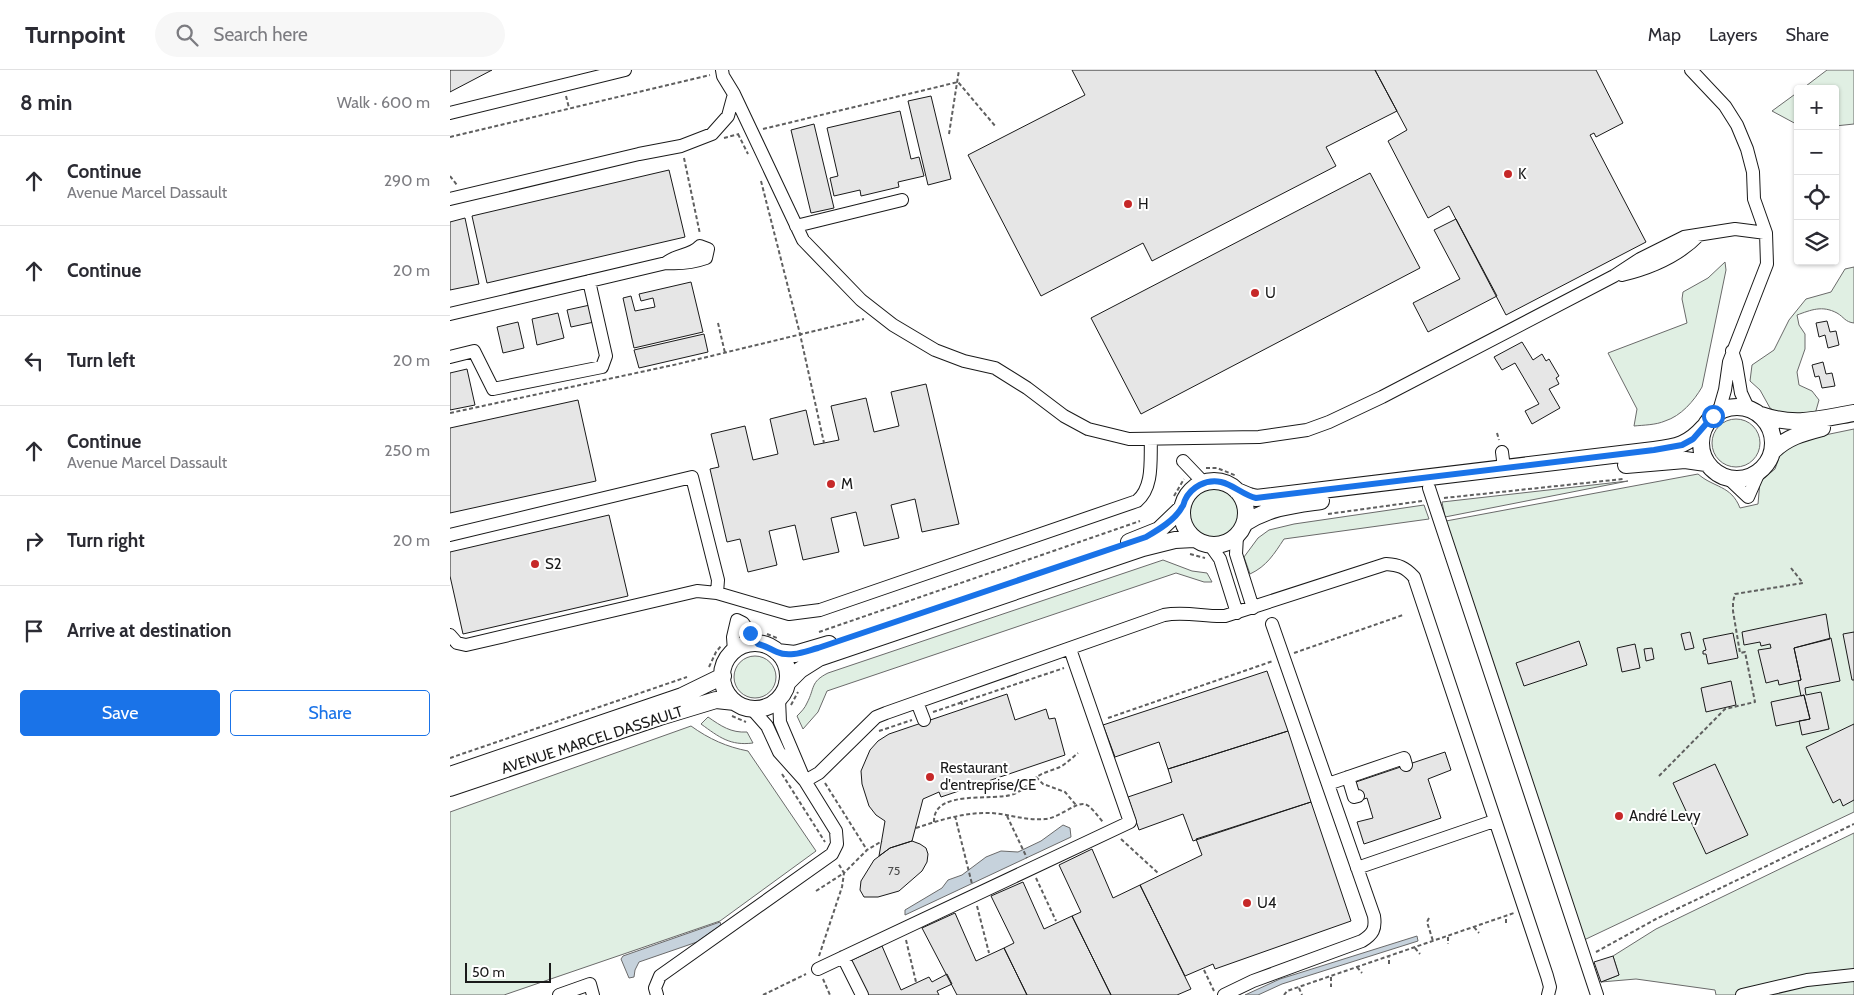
<!DOCTYPE html>
<html lang="en">
<head>
<meta charset="utf-8">
<style>
	body { margin:0; font-family:Cabin,sans-serif; background:#f7f7f7; color:#2b2b33 }
	.controls { position:absolute; right:15px; top:15px; display:grid; overflow:hidden; border-radius:5px; box-shadow:0 1px 4px #0004 }
	.controls button { width:45px; height:45px; display:grid; place-items:center; padding:0; border:0; border-bottom:1px solid #e1e1e2; background:#fff; color:#2b2b33; font:25px sans-serif }
	.scale { position:absolute; left:15px; bottom:12px; width:86px; box-sizing:border-box; padding-left:5px; border:2px solid #1a1a1a; border-top:0; font-size:14px; line-height:18px; white-space:nowrap; color:#1a1a1a; -webkit-text-stroke:4px #fff; paint-order:stroke }
	.stop { position:absolute; width:15px; height:15px; margin:-11px; border:4px solid #1a73e8; border-radius:50%; background:#fff }
	.stop.end { background:#1a73e8; border-color:#fff; box-shadow:0 1px 5px #0008 }
	.list { margin:0; padding:0; list-style:none }
	h2 { display:flex; justify-content:space-between; align-items:center; height:65px; margin:0; padding:0 20px; font-size:21px }
	h2 small { font-size:16px; font-weight:400; color:#7c7c81 }
	.list li { display:grid; grid-template-columns:32px 1fr auto; gap:15px; align-items:center; box-sizing:border-box; height:90px; padding:0 20px; border-top:1px solid #e1e1e2 }
	.list b { display:block; font-size:19px; white-space:nowrap }
	.list p { margin:0; font-size:16px; white-space:nowrap; color:#7c7c81 }
	.list em { font-size:16px; font-style:normal; color:#7c7c81 }
	.actions { display:flex; gap:10px; padding:15px 20px }
	.actions a { flex:1; padding:11px 0; border:1px solid #1a73e8; border-radius:5px; text-align:center; font-size:18px; color:#1a73e8 }
	.actions .main { background:#1a73e8; color:#fff }
	.icon { flex:none; width:28px; height:28px; fill:none; stroke:currentColor; stroke-width:2; stroke-linecap:round; stroke-linejoin:round }
	.map { position:relative; flex:none; width:1404px; height:925px; overflow:hidden }
	header { display:flex; align-items:center; gap:30px; box-sizing:border-box; height:70px; padding:0 25px; background:#fff; border-bottom:1px solid #e1e1e2 }
	header strong { font-size:24px }
	nav { display:flex; gap:28px; margin-inline-start:auto; font-size:18px }
	.search { width:350px; height:45px; background:#f7f7f7; display:flex; align-items:center; gap:12px; box-sizing:border-box; padding:0 18px; border-radius:28px; color:#7c7c81; font-size:19px }
	main { display:flex }
	aside { flex:1; background:#fff }
	.map>svg:first-child { display:block }
	.green { fill:#e0efe3; stroke:#6a6a6a }
	.water { fill:#c6d2dc; stroke:#6a6a6a }
	.building { fill:#e6e6e6; stroke:#1a1a1a }
	.lines { fill:none; stroke-linecap:round; stroke-linejoin:round }
	.minor-casing { stroke:#1a1a1a; stroke-width:14 }
	.major-casing { stroke:#1a1a1a; stroke-width:18 }
	.path { stroke:#5f5f5f; stroke-width:2; stroke-dasharray:4 2.5; stroke-linecap:butt }
	.minor { stroke:#fff; stroke-width:12 }
	.major { stroke:#fff; stroke-width:16 }
	.route { stroke:#1a73e8; stroke-width:6 }
	.poi-dot { fill:#c62828; stroke:#fff; stroke-width:2 }
	.labels { text-anchor:middle; dominant-baseline:central; stroke-width:4; stroke-linejoin:round; paint-order:stroke }
	.number-label { font-size:12px; fill:#4d4d4d }
	.poi-label { font-size:15px; fill:#1a1a1a; stroke:#fff; text-anchor:start }
	.street-label { font-size:15px; fill:#1a1a1a; stroke:#fff }
</style>
</head>
<body>
<header>
<strong>Turnpoint</strong>
<div class="search"><svg class="icon" aria-label="search" viewBox="0 0 24 24"><circle cx="10" cy="10" r="6"/><path d="M15 15l6 6"/></svg>Search here</div>
<nav><a>Map</a><a>Layers</a><a>Share</a></nav>
</header>
<main>
<aside>
<h2>8 min<small>Walk · 600 m</small></h2>
<ul class="list">
<li><svg class="icon" aria-label="ahead" viewBox="0 0 24 24"><path d="M12 20V5M6 11l6-6 6 6"/></svg><div><b>Continue</b><p>Avenue Marcel Dassault</p></div><em>290 m</em></li>
<li><svg class="icon" aria-label="ahead" viewBox="0 0 24 24"><path d="M12 20V5M6 11l6-6 6 6"/></svg><div><b>Continue</b></div><em>20 m</em></li>
<li><svg class="icon" aria-label="left" viewBox="0 0 24 24"><path d="M17 20v-9H6M10 6l-5 5 5 5"/></svg><div><b>Turn left</b></div><em>20 m</em></li>
<li><svg class="icon" aria-label="ahead" viewBox="0 0 24 24"><path d="M12 20V5M6 11l6-6 6 6"/></svg><div><b>Continue</b><p>Avenue Marcel Dassault</p></div><em>250 m</em></li>
<li><svg class="icon" aria-label="right" viewBox="0 0 24 24"><path d="M7 20v-9h11M14 6l5 5-5 5"/></svg><div><b>Turn right</b></div><em>20 m</em></li>
<li><svg class="icon" aria-label="arrive" viewBox="0 0 24 24"><path d="M6 21V4h12l-3 4 3 4H6"/></svg><div><b>Arrive at destination</b></div></li>
</ul>
<div class="actions"><a class="main">Save</a><a>Share</a></div>
</aside>
<div class="map">
<svg width="1404" height="925" viewBox="0 0 1404 925">
	<rect width="100%" height="100%" fill="#fff"/>
	<path class="green" d="M1377,0H1404V54L1385,56V19H1352Z
		M1348,22V55L1322,41Z
		M1275,192L1276,200L1252,317C1244,331 1231,346 1215,351C1206,355 1194,355 1184,356L1187,339L1158,283L1237,253L1232,229L1233,222L1258,208Z
		M1404,197V253C1395,252 1394,247 1387,243C1372,235 1361,240 1347,245L1349,255L1355,264V279L1347,302L1349,315L1362,321L1369,330L1365,344L1334,347L1320,338L1310,320L1300,311L1302,295L1324,280L1339,250L1356,229L1381,222L1395,199Z
		M1262 373a24 24 0 1 1 48 0a24 24 0 1 1-48 0Z
		M1404,359V742L1134,870L996,451L1248,404C1264,418 1281,415 1290,438L1308,434L1310,411L1325,399L1331,382L1341,372Z
		M1178,411L995,447L992,432Z
		M740 443a24 24 0 1 1 48 0a24 24 0 1 1-48 0Z
		M974,435L979,449L834,469C824,484 817,496 800,504L794,487L808,468L819,460L844,454Z
		M713,490L742,501L757,503L762,512H754L726,503L377,621L368,642L353,659L347,646C351,642 355,638 357,633C365,618 360,612 378,603Z
		M284 607a21 21 0 1 1 42 0a21 21 0 1 1-42 0Z
		M258,647C271,656 281,663 297,662L303,673C280,676 269,667 251,654Z
		M241,656C259,669 277,677 298,681L366,781L270,851L54,925H0V742Z
		M1404,763V925H1266L1265,920L1186,909L1151,912L1169,905L1163,886L1206,859Z"/>
	<path class="water" d="M613,755L620,758L621,767L455,845V840L492,818L498,810L512,805L536,787L551,781L568,782L591,771Z
		M270,852L271,855L247,872L189,892L185,900L184,907L179,908L171,889L173,886Z
		M967,866L968,871L832,914L808,925H795L830,909Z"/>
	<path class="building" d="M0,0H42L0,22Z
		M622,0H925L947,41L876,77L886,96L702,191L693,173L591,226L518,85L635,25Z
		M925,0H1146L1173,53L1146,67L1144,63L1140,65L1196,172L1056,245L999,136L978,148L938,71L957,60Z
		M481,26L501,109L478,115L458,31Z
		M450,41L461,89L469,87L474,106L448,112L449,117L411,126L410,120L384,126L380,108L388,106L377,58Z
		M364,54L384,138L361,143L341,60Z
		M219,100L235,167L37,213L22,146Z
		M920,103L970,198L691,344L641,248Z
		M15,148L29,214L0,220V152Z
		M1006,149L1047,226L978,262L963,233L1010,209L984,160Z
		M241,212L253,262L184,278L173,228L181,226L185,241L205,237L203,228L191,231L189,224Z
		M140,235L144,252L121,257L117,240Z
		M108,243L114,268L87,275L82,249Z
		M1377,251L1380,262L1386,261L1389,275L1378,278L1375,265L1369,267L1366,253Z
		M68,252L74,278L53,283L47,257Z
		M254,264L258,282L189,298L184,280Z
		M1072,272L1083,290L1092,284L1096,291L1099,289L1109,306L1106,308L1109,314L1099,319L1110,338L1082,354L1075,341L1089,334L1065,293L1052,300L1044,287Z
		M1373,292L1376,304L1382,303L1385,316L1372,318L1369,306L1365,307L1362,295Z
		M17,299L25,335L0,340V303Z
		M476,314L509,454L472,462L465,429L441,435L449,468L414,476L406,442L381,448L389,482L353,490L345,455L319,461L327,495L298,502L290,469L277,472L260,399L269,397L261,364L295,356L303,390L328,384L320,349L356,340L364,375L389,370L381,336L416,328L424,362L449,356L441,322Z
		M128,330L146,411L0,443V358Z
		M159,445L178,526L13,564L0,506V482Z
		M1376,544L1380,569L1344,578L1351,610L1329,615L1328,610L1316,613L1308,580L1321,578L1320,574L1311,576L1310,572L1294,575L1292,562Z
		M1240,562L1244,578L1235,580L1231,564Z
		M1404,562V610H1402L1393,564Z
		M1283,563L1288,588L1258,594L1256,584H1253V581L1256,580L1253,569Z
		M1381,568L1390,611L1355,618L1356,625L1371,622L1379,659L1352,665L1349,651L1360,649L1354,625L1351,626L1348,611L1351,610L1344,578Z
		M1129,571L1137,595L1074,616L1066,593Z
		M1185,574L1190,598L1172,602L1167,578Z
		M1202,578L1204,589L1196,591L1194,579Z
		M817,601L838,661L718,699L709,672L665,687L653,655Z
		M1281,611L1286,635L1256,642L1251,618Z
		M557,624L565,650L596,639L599,649L605,648L615,685L491,727L489,722L473,729L462,771L440,778L429,786L435,751L426,745L419,736L412,714L411,701L420,680L428,671L439,664Z
		M1354,625L1360,649L1326,656L1321,632Z
		M1404,654V730L1393,736L1390,729L1383,733L1356,677Z
		M838,661L861,732L743,771L733,744L689,760L678,727L722,712L718,699Z
		M995,682L1001,700L978,709L991,748L914,774L907,752L923,748L917,728L911,730L906,712Z
		M1265,694L1298,765L1256,784L1223,713Z
		M861,732L901,851L765,899L763,894L735,906L690,815L752,785L746,769Z
		M462,771L470,774L476,778L478,784L477,792L472,801L449,821L428,827H414L410,820L411,811L424,790L440,778Z
		M642,779L663,828L690,815L741,919L727,925H661L622,846L631,842L609,795Z
		M573,812L594,859L622,846L661,925H577L554,878L564,873L541,826Z
		M505,843L526,891L554,878L577,925H507L472,858Z
		M432,876L451,920L479,907L482,912L497,904L502,914L487,921L489,925H415L400,891Z
		M1163,886L1169,905L1151,912L1144,892Z"/>
	<g class="lines">
		<defs>
			<path id="minor" d="M272,0L273,6L284,24L353,170L411,230L443,255L485,280L514,291L545,298L577,318L614,346L638,359L679,369L809,367L857,360L879,352L932,327L1164,206L1190,189L1234,167L1285,159L1316,163
				M1241,0L1275,36L1287,55L1297,79L1303,102L1304,129L1316,163L1317,194L1279,292L1275,320L1269,341
				M0,43L175,0
				M0,129L189,84L231,76L262,64L278,46L284,24
				M346,156L452,130
				M1172,205C1201,198 1228,187 1249,165
				M0,244L216,193C230,194 242,193 256,188L258,179L250,176C241,186 227,184 216,193
				M1282,281L1286,293L1291,323L1298,338
				M0,287L24,281L43,319L152,297L156,286L139,211
				M1052,382L1054,398
				M733,391L754,413
				M1279,409L1298,427L1309,402
				M979,418L1147,925
				M0,465L242,407L268,510L267,523
				M787,466L786,484L803,538
				M760,475L770,489L787,543
				M0,565L7,573L16,575L247,521L267,523L339,544L370,540L687,431C704,417 700,389 701,369
				M284,581L283,567L287,550L293,553L308,574
				M467,632L474,650
				M302,639L317,656L329,682L355,711L330,652L329,629
				M898,707L904,727L908,726
				M878,714L954,688L956,695
				M907,798L1044,751
				M393,887L412,925
				M368,899L680,752L620,579
				M109,925L140,914L143,925
				M207,925L205,918L210,906L382,784L387,774L386,761L355,711L369,703L426,647L436,643L714,545C735,541 755,547 775,546L936,494C949,495 955,497 964,507L1097,906L1100,917L1098,925
				M774,925L803,911L912,871C923,864 926,859 924,846L822,554
				M1292,925L1357,910L1404,905"/>
			<path id="major" d="M1251 373a36 36 0 1 1 72 0a36 36 0 1 1-72 0Z
				M1311,345C1346,357 1369,349 1404,343
				M1323,381C1337,367 1353,363 1372,358
				M1176,395L1235,390L1256,393
				M732 443a32 32 0 1 1 64 0a32 32 0 1 1-64 0Z
				M787,421L799,426L806,428L1204,380C1227,377 1238,375 1254,357
				M795,453C820,437 843,435 871,431
				M679,472L709,460L732,438
				M272 606a33 33 0 1 1 66 0a33 33 0 1 1-66 0Z
				M327,582L345,584L379,574
				M337,613L350,600L369,588L693,478L725,470L744,469
				M0,705L232,626L273,606
				M0,718L210,647L266,630L285,632"/>
		</defs>
		<use href="#minor" class="minor-casing"/>
		<use href="#major" class="major-casing"/>
		<path class="path" d="M116,26L119,38
			M313,59L508,12L546,57
			M288,64L298,84
			M499,64L509,0
			M0,67L260,5
			M274,68L289,64
			M234,88L250,164
			M0,106L7,115
			M311,111L350,264L374,373
			M268,253L275,283
			M0,343L228,294L414,249
			M1047,363L1049,370
			M756,398H767L787,406
			M724,426L734,409
			M994,428L1173,409
			M878,444L972,431
			M740,484L755,488
			M369,562L690,451
			M317,564L327,568
			M844,583L953,545
			M259,597L266,582L271,576
			M511,631L513,637
			M341,635L348,622
			M483,642L614,598
			M282,646L296,652
			M658,648L823,591
			M429,661L462,650
			M0,688L237,607
			M332,704L375,772
			M1209,706L1275,639L1305,632L1295,582L1290,583L1283,541V532L1285,524L1353,513L1341,498
			M586,707L593,714L615,722L626,735
			M375,713L417,780
			M505,746L522,814
			M557,746L577,788
			M484,752C483,718 544,732 564,724C574,720 580,712 588,706C595,702 603,700 610,697C617,693 622,688 628,683
			M466,758C490,750 515,742 541,743C559,744 576,751 595,749C609,748 624,733 634,734C641,735 648,747 653,752
			M671,769L708,803
			M586,808L606,851
			M366,821L394,803L388,793
			M527,836L539,883
			M979,848L977,852L983,871
			M1056,853V846
			M1024,857L1029,863
			M998,867V874
			M456,870L466,912
			M965,878L970,884
			M1146,882L1206,849L1404,754
			M369,886L392,817L394,803L417,780L432,771
			M939,894V886
			M907,897L912,903
			M754,900L764,921
			M881,907V917
			M373,909L380,925
			M849,918L852,925
			M313,925L356,904
			M834,925L837,921L1064,843"/>
		<use href="#minor" class="minor"/>
		<use href="#major" class="major"/>
	</g>
	<g class="lines">
		<path class="route" d="M300,563L308,574C316,576 320,579 327,582C340,588 356,581 368,578L696,467C708,460 725,450 732,437C734,435 734,432 735,430C741,417 756,409 771,412C784,415 793,425 806,428L1204,380L1232,375L1243,369L1263,346"/>
	</g>
	<g class="poi-dot">
		<circle cx="1058" cy="104" r="5"/>
		<circle cx="678" cy="134" r="5"/>
		<circle cx="805" cy="223" r="5"/>
		<circle cx="381" cy="414" r="5"/>
		<circle cx="85" cy="494" r="5"/>
		<circle cx="480" cy="707" r="5"/>
		<circle cx="1169" cy="746" r="5"/>
		<circle cx="797" cy="833" r="5"/>
	</g>
	<g class="labels">
		<g class="number-label">
			<text x="444" y="800">75</text>
		</g>
		<g class="poi-label">
			<text x="1068" y="104">K</text>
			<text x="688" y="134">H</text>
			<text x="815" y="223">U</text>
			<text x="391" y="414">M</text>
			<text x="95" y="494">S2</text>
			<text x="490" y="698">Restaurant<tspan x="490" dy="17">d'entreprise/CE</tspan></text>
			<text x="1179" y="746">André Levy</text>
			<text x="807" y="833">U4</text>
		</g>
		<g class="street-label">
			<text transform="translate(142 670) rotate(-18)">AVENUE MARCEL DASSAULT</text>
		</g>
	</g>
</svg>
<div class="controls">
<button>+</button>
<button>−</button>
<button><svg class="icon" aria-label="locate" viewBox="0 0 24 24"><circle cx="12" cy="12" r="6"/><path d="M12 2v4M12 18v4M2 12h4M18 12h4"/></svg></button>
<button><svg class="icon" aria-label="layers" viewBox="0 0 24 24"><path d="M12 4l9 5-9 5-9-5zM3 14l9 5 9-5"/></svg></button>
</div>
<div class="scale">50 m</div>
<div class="stop" style="left:1263px;top:346px"></div>
<div class="stop end" style="left:300px;top:563px"></div>
</div>
</main>
</body>
</html>
